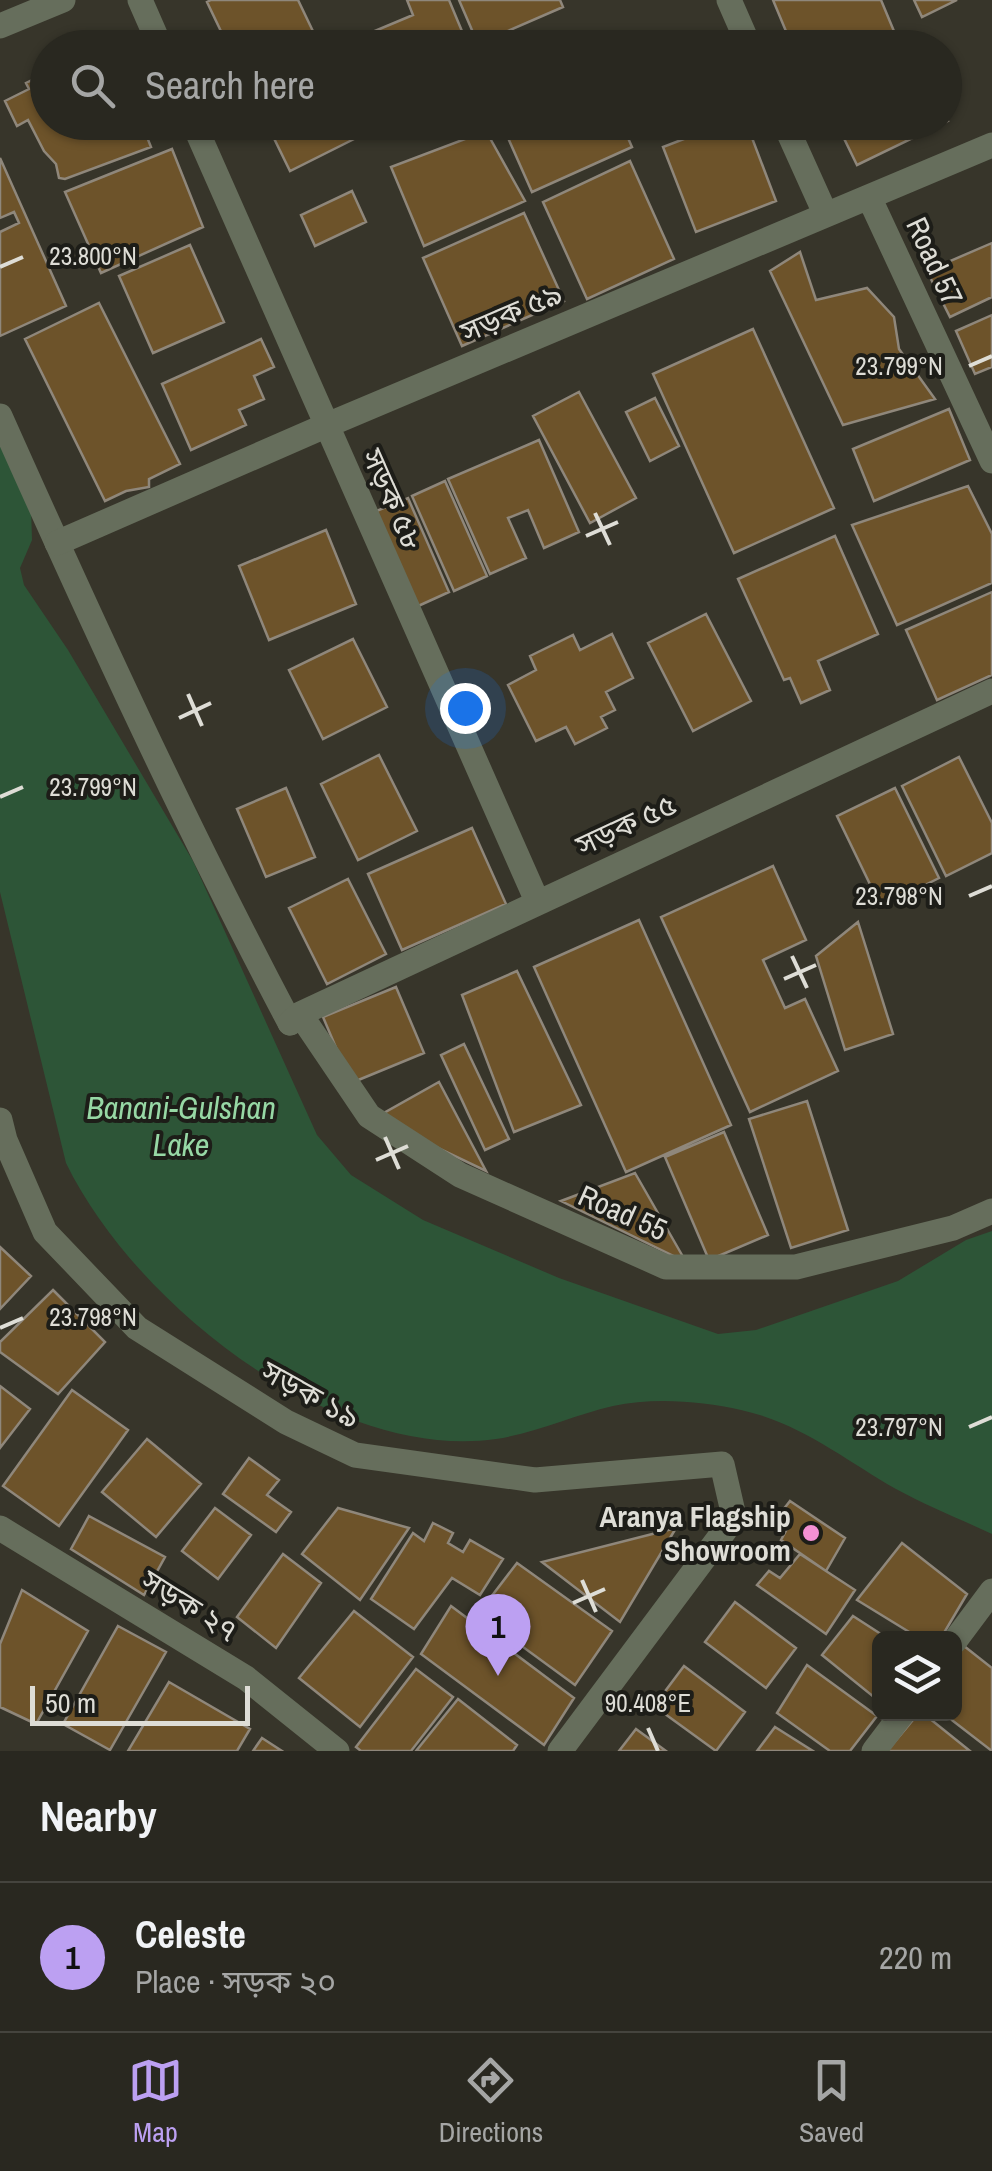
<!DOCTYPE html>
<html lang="en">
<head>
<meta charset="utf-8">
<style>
	body { margin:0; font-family:"Archivo Narrow","Noto Sans Bengali",sans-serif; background:#35342d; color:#f1f3f6 }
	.controls { position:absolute; right:30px; bottom:30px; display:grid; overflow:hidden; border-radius:15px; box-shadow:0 2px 8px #0004 }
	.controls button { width:90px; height:90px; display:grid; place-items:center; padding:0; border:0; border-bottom:2px solid #45443e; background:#292820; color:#f1f3f6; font:50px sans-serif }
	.scale { position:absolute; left:30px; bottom:25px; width:220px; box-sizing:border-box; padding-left:10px; border:5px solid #deddd6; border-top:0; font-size:28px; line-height:35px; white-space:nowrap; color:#deddd6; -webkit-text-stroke:8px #1d1d18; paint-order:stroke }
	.you { position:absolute; left:465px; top:708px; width:35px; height:35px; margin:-25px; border:8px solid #fff; border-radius:50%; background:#1a73e8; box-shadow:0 0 0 15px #1a73e833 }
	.badge { display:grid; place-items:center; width:65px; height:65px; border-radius:50%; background:#bca0f2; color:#111; font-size:32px; font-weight:700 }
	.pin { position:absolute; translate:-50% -82px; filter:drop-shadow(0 2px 5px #0008) }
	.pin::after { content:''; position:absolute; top:52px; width:35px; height:30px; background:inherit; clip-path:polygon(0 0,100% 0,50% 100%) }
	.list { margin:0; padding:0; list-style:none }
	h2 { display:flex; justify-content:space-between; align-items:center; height:130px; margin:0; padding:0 40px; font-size:42px }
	h2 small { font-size:32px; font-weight:400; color:#a5a6a5 }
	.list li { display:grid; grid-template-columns:65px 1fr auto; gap:30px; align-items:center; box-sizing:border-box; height:150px; padding:0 40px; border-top:2px solid #45443e }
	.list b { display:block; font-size:38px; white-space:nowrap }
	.list p { margin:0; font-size:32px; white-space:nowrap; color:#a5a6a5 }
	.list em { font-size:32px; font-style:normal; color:#a5a6a5 }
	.icon { flex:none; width:55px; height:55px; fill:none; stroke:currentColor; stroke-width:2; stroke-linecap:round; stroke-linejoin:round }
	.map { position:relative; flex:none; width:992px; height:1751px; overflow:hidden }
	.search { position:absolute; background:#292820; box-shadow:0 2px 8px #0004; left:30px; right:30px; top:30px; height:110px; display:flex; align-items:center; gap:25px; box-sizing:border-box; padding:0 35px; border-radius:55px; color:#a5a6a5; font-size:38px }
	.sheet { height:280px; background:#292820 }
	nav { display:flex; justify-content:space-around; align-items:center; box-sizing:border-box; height:140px; border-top:2px solid #45443e; background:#292820; font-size:28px; color:#a5a6a5 }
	nav a { display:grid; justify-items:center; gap:5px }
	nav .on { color:#bca0f2 }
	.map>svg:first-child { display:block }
	.water { fill:#2d5537 }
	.building { fill:#6d532a; stroke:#8f877b; stroke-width:2.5 }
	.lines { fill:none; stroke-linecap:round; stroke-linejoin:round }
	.pedestrian { stroke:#666e5c; stroke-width:25 }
	.minor { stroke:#666e5c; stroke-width:25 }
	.tertiary { stroke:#666e5c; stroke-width:25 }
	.ticks { fill:none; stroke:#deddd6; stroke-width:4 }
	.poi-dot { fill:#f491d3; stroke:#1d1d18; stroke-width:4 }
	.labels { text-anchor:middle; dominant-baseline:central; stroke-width:8; stroke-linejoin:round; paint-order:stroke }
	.street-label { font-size:30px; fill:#deddd6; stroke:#1d1d18 }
	.poi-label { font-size:30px; font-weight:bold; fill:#deddd6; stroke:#1d1d18; text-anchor:end }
	.water-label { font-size:32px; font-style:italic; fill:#97d8a5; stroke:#1d1d18 }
	.ticks-label { font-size:25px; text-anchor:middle; fill:#deddd6; stroke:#1d1d18; stroke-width:8; stroke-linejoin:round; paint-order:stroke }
</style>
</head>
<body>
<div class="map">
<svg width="992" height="1751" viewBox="0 0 992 1751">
	<rect width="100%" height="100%" fill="#37352a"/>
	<path class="water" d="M0,439L31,508L32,540L20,568L24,585L68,650L193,861L317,1135L351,1175L423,1220L559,1278L718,1334L756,1330L898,1281L966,1240L992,1231V1534C960,1519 927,1506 896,1489C845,1460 801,1423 741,1410C702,1401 653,1397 613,1406C574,1415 536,1433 496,1439C332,1462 134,1303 66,1163L0,892Z"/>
	<path class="building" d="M211,0H298L321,48H229L207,2Z
		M407,0H449L469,48H354L351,41L413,15Z
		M459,0H560L563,7L478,44Z
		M773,0H881L901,48H793Z
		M914,0H957L922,17Z
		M48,72V122H141L151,147L65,179L59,178L56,164L44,151L28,120L17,126L5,101L29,89L26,83Z
		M944,113L948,121L857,165L836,122H944Z
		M266,122H358L364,134L290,171Z
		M378,122H414L383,135Z
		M501,122H621L632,147L532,192Z
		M728,122H746L776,201L696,232L663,147Z
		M486,131L525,201L424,246L391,167Z
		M172,149L203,227L101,273L65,192Z
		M0,158L66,306L0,336V232L19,223L14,212L0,218Z
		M630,161L674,259L587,299L543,202Z
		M352,191L366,222L315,246L301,215Z
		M524,213L564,301L462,346L423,258Z
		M992,243V297L950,317L927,271Z
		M190,245L224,322L153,353L119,276Z
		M800,252L816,300L867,288L894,317L899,349L935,399L843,425L770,271Z
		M99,303L180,464L149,479V487L126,491L105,501L25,339Z
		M992,315V367L975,374L956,331Z
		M753,329L834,508L734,553L653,374Z
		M261,339L274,367L254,376L264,399L239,410L246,425L191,450L162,384Z
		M579,392L636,498L590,523L533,416Z
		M655,398L679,446L650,461L626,412Z
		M949,409L970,460L874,501L853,449Z
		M539,440L579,532L544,548L528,510L508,518L526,558L490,574L448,479Z
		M445,481L487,576L454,591L412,496Z
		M968,486L992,534V583L897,625L852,525Z
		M408,498L449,592L416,607L374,512Z
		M326,530L356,604L269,640L239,566Z
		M835,536L878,634L818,661L830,690L801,703L790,678L784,680L738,579Z
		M992,592V675L937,700L906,630Z
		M706,614L751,701L693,731L648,643Z
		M612,634L633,678L606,692L615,710L601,717L607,728L575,744L566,727L536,741L508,685L536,670L530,656L573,635L580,650Z
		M353,639L387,707L323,739L289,670Z
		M379,755L417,831L358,860L321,784Z
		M959,757L992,823V853L946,876L902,786Z
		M286,788L315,857L266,877L237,809Z
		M895,788L939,878L881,907L837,816Z
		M472,828L506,904L402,950L368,874Z
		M773,866L806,940L763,960L785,1008L805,999L838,1071L750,1112L661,917Z
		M348,879L386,954L327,984L289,908Z
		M639,920L731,1125L626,1172L534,967Z
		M858,922L893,1034L845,1050L816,956Z
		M517,971L581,1105L514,1132L462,995Z
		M396,987L424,1053L351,1083L323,1017Z
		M464,1044L509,1139L485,1150L441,1055Z
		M439,1082L486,1171L375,1118Z
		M807,1101L848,1230L791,1248L749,1119Z
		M724,1132L768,1235L709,1260L665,1157Z
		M635,1173L686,1262L561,1201Z
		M0,1247L31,1276L0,1309Z
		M53,1290L105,1342L58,1394L0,1352V1342Z
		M0,1386L30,1409L0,1448Z
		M72,1390L128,1430L59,1526L3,1486Z
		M147,1439L201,1484L156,1537L102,1492Z
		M249,1458L279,1480L267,1495L291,1512L276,1532L223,1494Z
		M790,1501L845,1538L826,1571L781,1540L788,1527L776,1519Z
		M215,1508L251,1535L218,1579L182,1551Z
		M338,1508L409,1528L360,1600L302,1554Z
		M89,1516L165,1557L144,1595L71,1549Z
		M433,1523L453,1533L448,1543L463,1552L470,1540L503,1559L480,1595L452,1578L414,1629L371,1599L413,1533L424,1541Z
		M676,1528L620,1622L542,1562Z
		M902,1543L967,1594L941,1638H919L857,1600Z
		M283,1554L321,1583L276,1648L237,1617Z
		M800,1554L855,1590L826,1634L757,1585L769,1571L780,1578Z
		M517,1563L612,1631L575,1685L478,1614Z
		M22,1590L88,1631L36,1724L0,1707V1644Z
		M735,1602L796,1648L766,1688L705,1642Z
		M451,1606L574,1698L544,1745L421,1654Z
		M354,1611L413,1657L360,1727L299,1678Z
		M853,1616L887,1638H880V1702L822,1655Z
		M118,1626L166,1652L110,1750L63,1724Z
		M964,1646L992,1668V1751L944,1714H954V1658Z
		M807,1665L877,1716L850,1751H830L777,1713Z
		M684,1666L745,1712L716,1751L654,1706Z
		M416,1669L453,1697L411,1751H361L356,1747Z
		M169,1682L250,1729L237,1751H128Z
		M458,1699L517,1745L513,1751H416Z
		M918,1714H924L970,1751H887Z
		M775,1727L813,1751H757Z
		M636,1729L666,1751H619Z
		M262,1738L282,1751H253Z"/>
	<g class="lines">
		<path class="pedestrian" d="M0,416C91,620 185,825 290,1023"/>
		<path class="minor" d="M140,0L161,48
			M729,0L750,48
			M0,26L63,0
			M193,122L537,901
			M784,122L825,213
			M869,197L992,461
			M57,543L325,426L992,145
			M300,1014L369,1116L460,1175L666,1267H796L953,1228L992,1211
			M290,1023L300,1014L992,691
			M0,1120L5,1140L45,1232L137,1328L286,1422L355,1455L535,1480L722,1464L733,1512L725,1530L560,1751
			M954,1642L992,1591
			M874,1751L902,1714"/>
		<path class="tertiary" d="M0,1528L246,1678L337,1751"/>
	</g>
	<path class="ticks" d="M0,267L23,257M969,366L992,356M595,513L610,545M586,536L618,522M188,694L202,726M179,718L211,703M0,797L23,787M969,896L992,886M792,956L807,988M784,979L816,965M385,1137L399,1169M376,1160L408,1146M0,1328L23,1318M969,1427L992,1417M582,1580L596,1612M573,1603L605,1589M648,1728L658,1751"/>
	<circle class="poi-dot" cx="811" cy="1533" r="10"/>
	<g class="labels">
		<g class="street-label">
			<text transform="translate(935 261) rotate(65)">Road 57</text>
			<text transform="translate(511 312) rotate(-23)">সড়ক ৫৯</text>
			<text transform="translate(393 499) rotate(66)">সড়ক ৫৮</text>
			<text transform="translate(626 824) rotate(-25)">সড়ক ৫৫</text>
			<text transform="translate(623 1212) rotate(24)">Road 55</text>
			<text transform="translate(311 1394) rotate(29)">সড়ক ১৯</text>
			<text transform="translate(190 1605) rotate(32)">সড়ক ২৭</text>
		</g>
		<g class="poi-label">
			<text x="791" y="1516">Aranya Flagship<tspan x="791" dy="34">Showroom</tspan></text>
		</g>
		<g class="water-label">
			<text x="181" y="1107">Banani-Gulshan<tspan x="181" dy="37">Lake</tspan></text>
		</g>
	</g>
	<g class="ticks-label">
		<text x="93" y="265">23.800°N</text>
		<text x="899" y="375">23.799°N</text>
		<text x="93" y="796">23.799°N</text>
		<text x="899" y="905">23.798°N</text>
		<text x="93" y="1326">23.798°N</text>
		<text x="899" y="1436">23.797°N</text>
		<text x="648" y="1712">90.408°E</text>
	</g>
</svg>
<div class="controls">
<button><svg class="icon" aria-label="layers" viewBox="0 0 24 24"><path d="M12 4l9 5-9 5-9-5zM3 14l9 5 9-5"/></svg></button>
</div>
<div class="scale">50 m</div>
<div class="you"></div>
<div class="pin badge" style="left:498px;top:1676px">1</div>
<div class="search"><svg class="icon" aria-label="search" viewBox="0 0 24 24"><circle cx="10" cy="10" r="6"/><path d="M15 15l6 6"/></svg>Search here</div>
</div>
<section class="sheet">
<h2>Nearby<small></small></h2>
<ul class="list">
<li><span class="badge">1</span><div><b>Celeste</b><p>Place · সড়ক ২০</p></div><em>220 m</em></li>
</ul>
</section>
<nav>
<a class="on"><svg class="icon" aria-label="map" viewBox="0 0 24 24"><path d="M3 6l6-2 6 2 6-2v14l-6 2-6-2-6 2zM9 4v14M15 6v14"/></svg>Map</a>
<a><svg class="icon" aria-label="directions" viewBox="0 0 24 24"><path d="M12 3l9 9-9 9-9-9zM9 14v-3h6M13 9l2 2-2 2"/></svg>Directions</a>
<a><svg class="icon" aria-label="saved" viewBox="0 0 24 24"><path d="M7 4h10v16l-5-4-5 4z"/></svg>Saved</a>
</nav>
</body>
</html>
